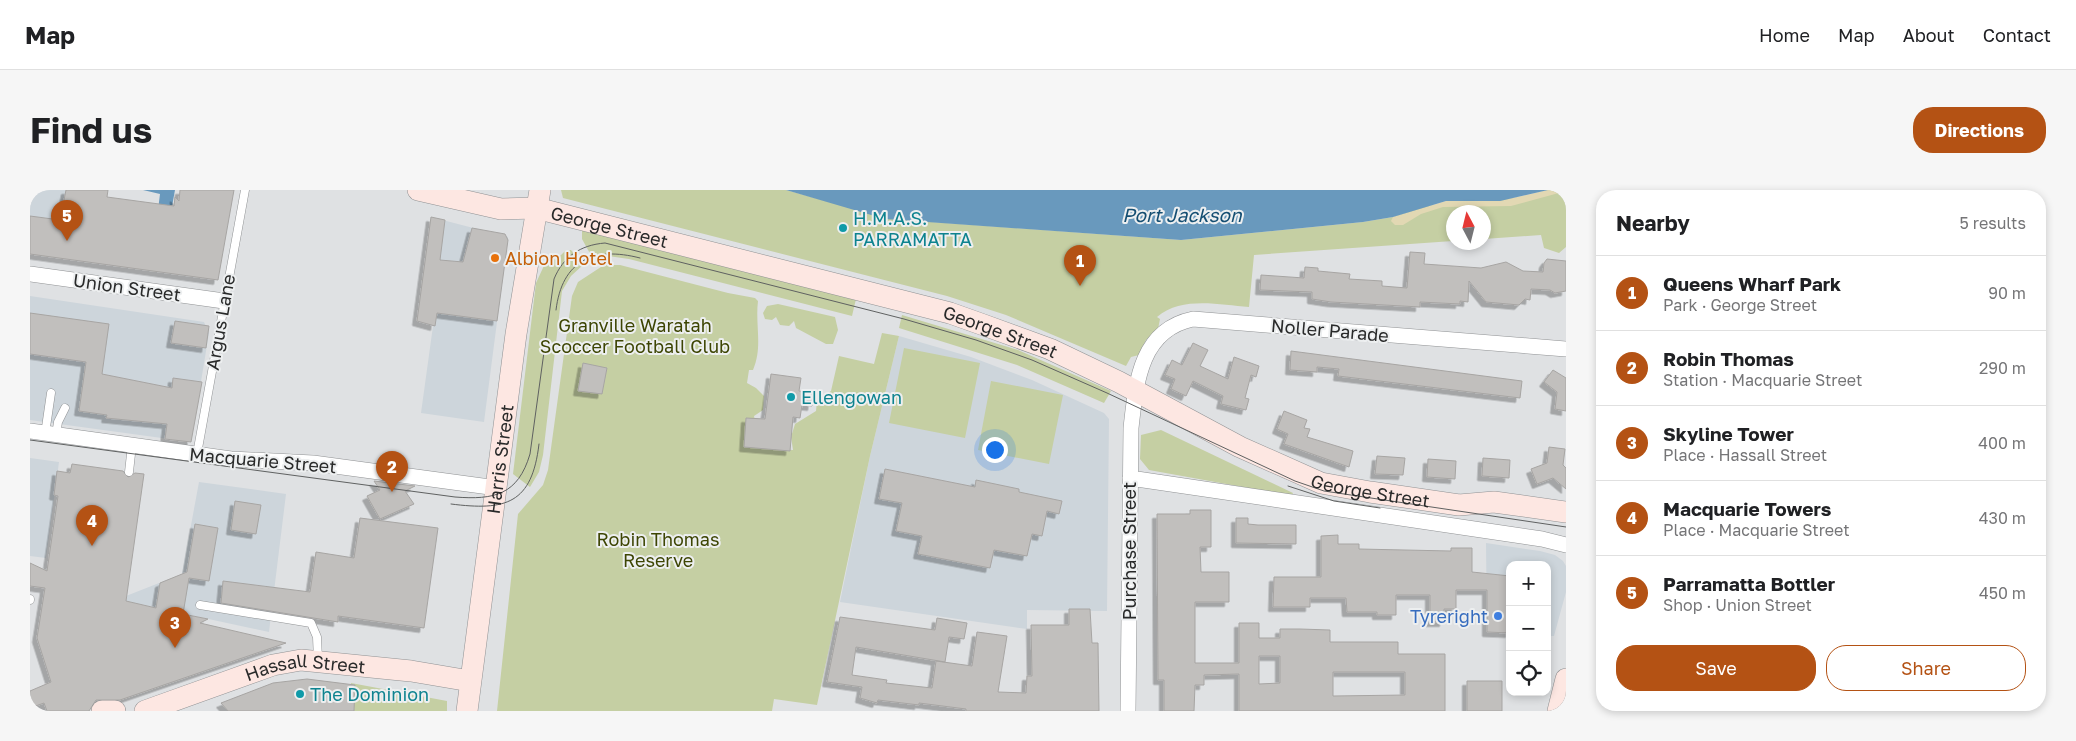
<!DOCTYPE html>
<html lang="en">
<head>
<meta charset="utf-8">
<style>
	body { margin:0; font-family:"Golos Text",sans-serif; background:#f6f6f6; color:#202124 }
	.controls { position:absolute; right:15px; bottom:15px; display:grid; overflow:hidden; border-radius:10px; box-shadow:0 2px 8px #0003 }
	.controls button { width:45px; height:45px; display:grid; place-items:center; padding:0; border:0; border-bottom:1px solid #e0e0e0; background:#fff; color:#202124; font:25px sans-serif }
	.compass { position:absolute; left:1416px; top:15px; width:45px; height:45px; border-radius:50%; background:#fff; box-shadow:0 2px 8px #0003; rotate:353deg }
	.you { position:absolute; left:964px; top:259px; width:18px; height:18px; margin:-12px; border:4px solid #fff; border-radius:50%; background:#1a73e8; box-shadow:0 0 0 8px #1a73e833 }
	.badge { display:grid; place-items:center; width:32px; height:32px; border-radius:50%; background:#b45214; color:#fff; font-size:16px; font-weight:700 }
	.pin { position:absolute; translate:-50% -41px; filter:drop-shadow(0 1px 2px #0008) }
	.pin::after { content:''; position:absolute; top:26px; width:18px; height:15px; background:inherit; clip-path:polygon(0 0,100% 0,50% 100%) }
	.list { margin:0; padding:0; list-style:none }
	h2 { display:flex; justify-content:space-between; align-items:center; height:65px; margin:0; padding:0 20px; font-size:21px }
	h2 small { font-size:16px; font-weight:400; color:#757577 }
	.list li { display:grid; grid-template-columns:32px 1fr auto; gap:15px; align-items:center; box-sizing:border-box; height:75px; padding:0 20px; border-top:1px solid #e0e0e0 }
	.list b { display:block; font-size:19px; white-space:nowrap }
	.list p { margin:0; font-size:16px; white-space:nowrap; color:#757577 }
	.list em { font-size:16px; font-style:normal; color:#757577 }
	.actions { display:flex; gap:10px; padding:15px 20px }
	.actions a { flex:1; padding:11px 0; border:1px solid #b45214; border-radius:20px; text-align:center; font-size:18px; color:#b45214 }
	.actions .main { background:#b45214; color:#fff }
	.icon { flex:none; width:28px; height:28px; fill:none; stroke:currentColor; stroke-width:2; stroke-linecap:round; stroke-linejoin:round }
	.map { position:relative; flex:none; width:1536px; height:521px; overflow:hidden; border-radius:20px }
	header { display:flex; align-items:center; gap:30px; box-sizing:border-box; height:70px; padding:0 25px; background:#fff; border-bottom:1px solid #e0e0e0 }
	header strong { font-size:24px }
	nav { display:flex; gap:28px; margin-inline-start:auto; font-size:18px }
	.intro { display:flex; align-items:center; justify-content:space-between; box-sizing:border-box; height:120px; padding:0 30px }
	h1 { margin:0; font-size:35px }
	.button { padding:12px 22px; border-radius:20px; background:#b45214; color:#fff; font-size:18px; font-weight:700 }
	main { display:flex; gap:30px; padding:0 30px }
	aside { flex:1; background:#fff; border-radius:20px; box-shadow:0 2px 8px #0003 }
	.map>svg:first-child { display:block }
	.built { fill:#cdd5db }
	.green { fill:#c5cfa3 }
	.sand { fill:#e2d8b3 }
	.water { fill:#6999bd }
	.building { fill:#c1bfbd; stroke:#a7a5a3; fill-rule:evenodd; filter:url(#shadow) }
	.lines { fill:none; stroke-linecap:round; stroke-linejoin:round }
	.lane-casing { stroke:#909294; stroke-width:9 }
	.street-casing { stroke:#909294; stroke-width:16 }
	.secondary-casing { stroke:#909294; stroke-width:22 }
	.lane { stroke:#fff; stroke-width:8 }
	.street { stroke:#fff; stroke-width:15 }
	.secondary { stroke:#fde7e2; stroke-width:21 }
	.tram { stroke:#5f6161; stroke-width:1 }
	.culture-dot { fill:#0f9aa8; stroke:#edeff0; stroke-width:2 }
	.food-dot { fill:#e8710a; stroke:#edeff0; stroke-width:2 }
	.shop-dot { fill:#3f7fe0; stroke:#edeff0; stroke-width:2 }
	.labels { text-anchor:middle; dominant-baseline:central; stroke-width:4; stroke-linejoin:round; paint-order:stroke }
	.culture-label { font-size:18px; fill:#0d838f; stroke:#edeff0; text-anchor:start }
	.street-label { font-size:18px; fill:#292a2a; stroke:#edeff0 }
	.food-label { font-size:18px; fill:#c56008; stroke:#edeff0; text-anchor:start }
	.park-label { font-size:18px; fill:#3d4503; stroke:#edeff0 }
	.shop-label { font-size:18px; fill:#366cbe; stroke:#edeff0; text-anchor:end }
	.water-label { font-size:19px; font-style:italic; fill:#144e72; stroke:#edeff0 }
</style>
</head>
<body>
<header>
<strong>Map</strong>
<nav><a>Home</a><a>Map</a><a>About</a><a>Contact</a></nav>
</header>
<div class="intro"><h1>Find us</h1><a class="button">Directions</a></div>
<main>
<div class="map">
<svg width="1536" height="521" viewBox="0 0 1536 521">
	<defs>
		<filter id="shadow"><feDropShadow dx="-4.5" dy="4.5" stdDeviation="0" flood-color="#0004"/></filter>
	</defs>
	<rect width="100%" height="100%" fill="#dfe1e3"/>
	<path class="built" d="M0,0H78L76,11L0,64Z
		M401,27L478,47L454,232L391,223L403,136L387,131Z
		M0,106L174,132L179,143L161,252L0,230Z
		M869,146L941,167L1002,190L1074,223L1079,229L1077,421L997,420V439L810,412L840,266Z
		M0,268L29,272L16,368L0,366Z
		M169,292L256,304L239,442L95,411L96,406L152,384Z
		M1456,353L1510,361L1525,365L1533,371L1536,376V402L1524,446H1517V375H1480V443L1457,442Z"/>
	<path class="green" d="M531,0H756L861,29L1151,50L1333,32L1363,27L1396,16L1494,7L1518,0H1536V57L1529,63L1514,58L1511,45L1454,49V22H1424L1423,51L1224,65L1219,117C1189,115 1152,106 1127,127L1130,129L1128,139L1116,150L1109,165L1101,167L1096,176L976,125L917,106L533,8Z
		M552,38L826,109L822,126L599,69L578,66L563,69L552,49Z
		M536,60H541L553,75L541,86L532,101L513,265L509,282L500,297L483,284L506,93L518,67L526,70Z
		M574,75H590L698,103L725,108L728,111C725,135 733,157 723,180H719L717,193L726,198L734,206L733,220L724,226L726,237L724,257L763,260L761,247L765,234L786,221L787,211L801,201L809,166L844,174L852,143L869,146L840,266L787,515L744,509L742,521H467L488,324L513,295L518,280L542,106L548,92Z
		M748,114L805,127L808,140L803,154H796L766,138L764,131L759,136L750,135L746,127L742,130L735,129L733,123L737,116Z
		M872,125L988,160L1081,201L1074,213L987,175L869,138Z
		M874,158L950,173L935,248L859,233Z
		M961,191L1033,205L1019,274L948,260Z
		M1131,240L1263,303L1262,306L1119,280L1110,269L1111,245Z
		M321,493L417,511V521H321Z"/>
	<path class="sand" d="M1518,0L1536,1L1481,16L1413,17L1391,24L1373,35H1365L1361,31L1363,27L1416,11H1470Z"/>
	<path class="water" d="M113,0H145L141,22L128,20L130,4Z
		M756,0H1518L1470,11H1416L1363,27L1333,32L1151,50L855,29Z"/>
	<path class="building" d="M36,0H78L77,7L144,16L145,7L149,11L150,0H204L188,90L0,64V26L30,30Z
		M401,27L415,30L410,70L433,72L442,38L475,44L478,50L467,131L407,123L405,136L387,131Z
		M1380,62L1395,63L1394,74L1451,78L1476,72L1493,81L1513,82L1514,73L1517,69L1536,71V101L1525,103L1520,100L1501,99L1500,110L1495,109L1489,115L1456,112L1439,91L1438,112L1430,111V114L1390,112V117L1301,112L1282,109V102L1230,100L1231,85L1274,88L1275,77L1288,78V81L1320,84L1319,89L1352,91V96L1377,98Z
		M0,123L79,134L72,184L142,198L143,188L172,192L161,252L135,249L137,234L76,228L77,225L49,221L56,172L0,164Z
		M145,131L179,136L176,158L141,153Z
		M1163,153L1178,160L1170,176L1198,189L1204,167L1229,176L1226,187L1221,185L1215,208L1219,209L1216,220L1191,214L1193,206L1163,191L1156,206L1141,199L1145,189L1135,185L1142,170L1152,175Z
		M1261,161L1492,191L1490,208L1308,186L1309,179L1287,177V182L1260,180Z
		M553,173L577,178L572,204L548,201Z
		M1523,180L1536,188V221L1525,219L1527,202L1514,192Z
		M741,184L771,188L769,201L784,203L782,216L772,215L770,228L763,227L760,261L714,257L716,228L735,229Z
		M1254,221L1277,230L1274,238L1280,239L1277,247L1323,261L1319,277L1254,254L1258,244L1247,239Z
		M1519,257L1535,259L1533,275L1536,278V299L1523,288L1507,294L1501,279L1517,273Z
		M1347,266L1375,268L1373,285L1345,284Z
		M1453,268L1480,270L1479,288L1452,286Z
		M1398,269L1426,271L1425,289L1397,287Z
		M42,274L93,281L98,287L105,283L114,284L96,411L126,418L130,393L157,382L165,334L188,338L179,391L159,388L153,424L178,429L170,433L256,453L90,510H66L59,521H17L14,513L0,518V501L21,492L7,448L15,398L0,396V373L17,381L28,306L24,305L27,281L40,283Z
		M855,279L945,297L946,290L989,299V302L1032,311L1029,324L1017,321L1012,346L1002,344L997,366L964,360L960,378L888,364L892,346L866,341L872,313L849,309Z
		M344,291L385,296L375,301L384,314L350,329L337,306L350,300Z
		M205,311L231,315L226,344L201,340Z
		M1160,320H1181V357H1170L1171,382H1199V412H1165V473H1209V433H1229V448H1250V439H1270L1300,440V452H1368V464H1415V521H1209V484L1174,485V495H1165L1164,521H1134V490H1128L1127,324H1160ZM1229,466H1250V493L1229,494ZM1303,482H1375V505L1303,506Z
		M330,328L408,338L394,438L308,426V432L191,413L193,391L280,402L286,362L324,368Z
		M1206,328H1218V334L1228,335H1266V354L1206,353Z
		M1308,345V354H1329V359L1421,361V358H1442V382L1480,386V443L1457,442V400H1426V419H1414V432H1400V405H1366V425H1347V422H1317L1316,408H1280V417H1243L1244,387H1291V346Z
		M1039,419H1060L1062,453H1068L1069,521H936V519L889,513V515L848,510L847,513L830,508L832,497L797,492L810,427L905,440L907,428L937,433L934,449L919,447L915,472L826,457L822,485L857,490L856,493L902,498L906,471L942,476L947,442L977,446L968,502L996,503L997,486H1002L1001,435H1039Z
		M277,489L325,495L324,521H198L191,513L243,493Z
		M1437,491H1472V521H1437Z"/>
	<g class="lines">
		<defs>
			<path id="lane" d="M15,244L21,203
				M26,245L28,232L35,218
				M167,264L215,0
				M99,282L102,255
				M0,409V410
				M170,415L281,433L287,447L288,470"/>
			<path id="street" d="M0,84L194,111
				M0,241L201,269L283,273L467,298
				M1100,288L1512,349L1536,355
				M1098,521L1101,238C1106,193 1110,140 1163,129L1536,159"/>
			<g id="secondary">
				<path id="s1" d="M388,0L471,19L506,18L920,123L951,134L1020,159L1089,192L1210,257L1291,293L1340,302L1429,315L1464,312L1536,322"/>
				<path d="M72,521H85"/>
				<path id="s2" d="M115,521L243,475L271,470L381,481L440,491"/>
				<path id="s3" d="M437,521L486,144L510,0"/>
				<path d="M1528,521L1536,489"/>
			</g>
		</defs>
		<use href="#lane" class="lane-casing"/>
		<use href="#street" class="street-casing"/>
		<use href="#secondary" class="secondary-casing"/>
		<use href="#lane" class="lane"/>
		<use href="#street" class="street"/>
		<use href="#secondary" class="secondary"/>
		<path class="tram" d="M526,120C532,70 564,56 610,68
			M0,250L425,307C464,310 488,305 500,264L524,89C533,67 550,55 575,53L874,129L946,150L1002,170L1077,203L1265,291L1294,301L1536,337
			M1258,296L1304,311L1350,318
			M421,314C476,321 502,314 509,254"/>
	</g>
	<g class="culture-dot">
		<circle cx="813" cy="38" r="5"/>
		<circle cx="761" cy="207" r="5"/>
		<circle cx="270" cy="504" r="5"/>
	</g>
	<circle class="food-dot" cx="465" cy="68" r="5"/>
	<circle class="shop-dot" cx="1468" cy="426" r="5"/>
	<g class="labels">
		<g class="culture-label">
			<text x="823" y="28">H.M.A.S.<tspan x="823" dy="21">PARRAMATTA</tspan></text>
			<text x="771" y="207">Ellengowan</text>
			<text x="280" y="504">The Dominion</text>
		</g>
		<g class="street-label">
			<text stroke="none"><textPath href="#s1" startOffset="196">George Street</textPath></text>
			<text transform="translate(97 97) rotate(8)">Union Street</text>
			<text transform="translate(190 132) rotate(-80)">Argus Lane</text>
			<text transform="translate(1300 140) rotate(5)">Noller Parade</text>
			<text stroke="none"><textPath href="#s1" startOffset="601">George Street</textPath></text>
			<text stroke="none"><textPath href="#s3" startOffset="254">Harris Street</textPath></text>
			<text transform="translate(233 270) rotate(5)">Macquarie Street</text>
			<text stroke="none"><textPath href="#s1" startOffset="1006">George Street</textPath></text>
			<text transform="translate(1099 361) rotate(-90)">Purchase Street</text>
			<text stroke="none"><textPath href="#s2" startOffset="168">Hassall Street</textPath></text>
		</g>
		<g class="food-label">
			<text x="475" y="68">Albion Hotel</text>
		</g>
		<g class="park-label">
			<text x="605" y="135">Granville Waratah<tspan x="605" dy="21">Scoccer Football Club</tspan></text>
			<text x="628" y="349">Robin Thomas<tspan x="628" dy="21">Reserve</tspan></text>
		</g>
		<g class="shop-label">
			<text x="1458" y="426">Tyreright</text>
		</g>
		<g class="water-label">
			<text x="1152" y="24">Port Jackson</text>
		</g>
	</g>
</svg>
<div class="controls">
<button>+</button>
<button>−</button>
<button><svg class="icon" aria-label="locate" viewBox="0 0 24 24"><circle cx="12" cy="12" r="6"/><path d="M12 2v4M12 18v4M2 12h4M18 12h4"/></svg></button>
</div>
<svg class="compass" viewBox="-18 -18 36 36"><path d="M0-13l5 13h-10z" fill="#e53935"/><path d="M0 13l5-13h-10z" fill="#757577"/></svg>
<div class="you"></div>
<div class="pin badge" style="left:1050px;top:96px">1</div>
<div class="pin badge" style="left:362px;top:302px">2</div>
<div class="pin badge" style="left:145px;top:458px">3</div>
<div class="pin badge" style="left:62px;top:356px">4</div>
<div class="pin badge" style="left:37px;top:51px">5</div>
</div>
<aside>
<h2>Nearby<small>5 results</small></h2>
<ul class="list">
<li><span class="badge">1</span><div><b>Queens Wharf Park</b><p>Park · George Street</p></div><em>90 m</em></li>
<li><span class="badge">2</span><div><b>Robin Thomas</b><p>Station · Macquarie Street</p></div><em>290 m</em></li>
<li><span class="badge">3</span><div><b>Skyline Tower</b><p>Place · Hassall Street</p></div><em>400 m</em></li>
<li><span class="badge">4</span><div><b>Macquarie Towers</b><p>Place · Macquarie Street</p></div><em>430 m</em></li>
<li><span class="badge">5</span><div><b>Parramatta Bottler</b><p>Shop · Union Street</p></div><em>450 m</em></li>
</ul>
<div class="actions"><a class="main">Save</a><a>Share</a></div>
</aside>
</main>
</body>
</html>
